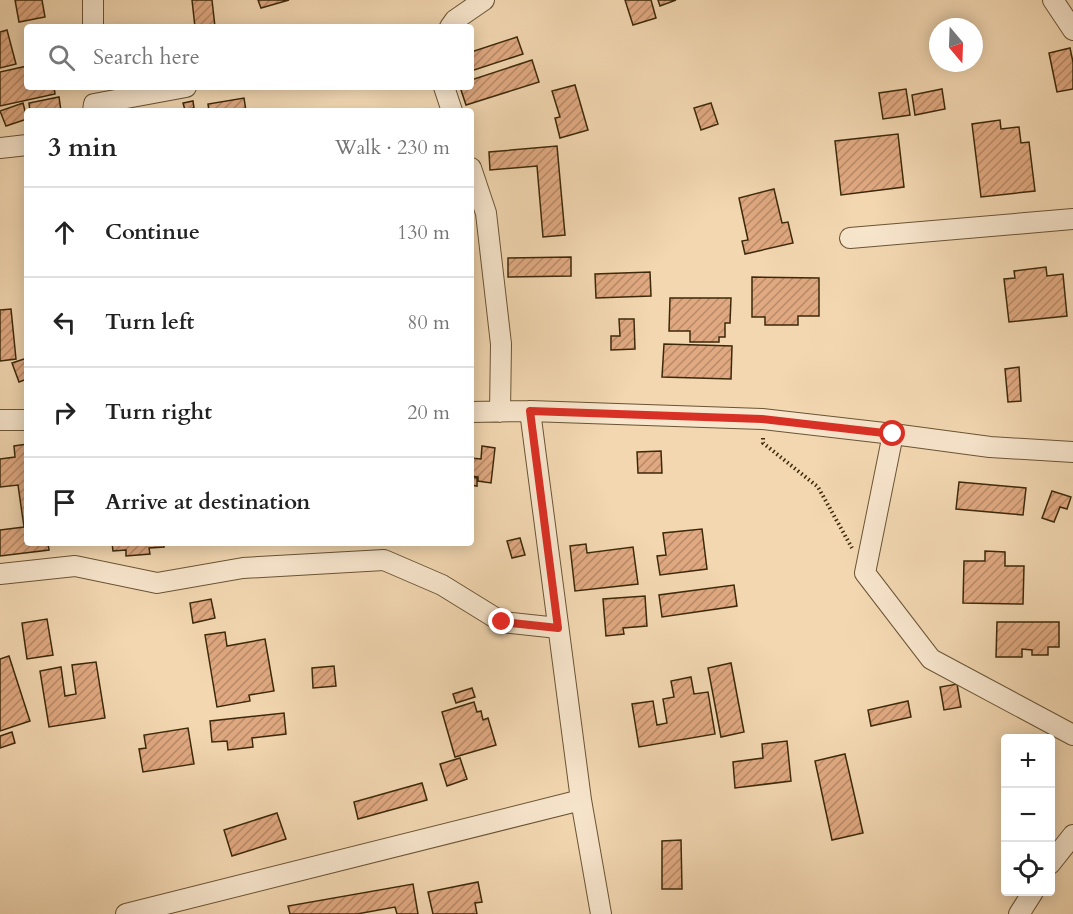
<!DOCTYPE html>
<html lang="en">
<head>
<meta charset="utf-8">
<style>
	body { margin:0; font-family:Cardo,serif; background:#f2f2f2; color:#222 }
	.controls { position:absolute; right:18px; bottom:18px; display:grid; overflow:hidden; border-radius:6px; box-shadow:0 3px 15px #0003 }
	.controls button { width:54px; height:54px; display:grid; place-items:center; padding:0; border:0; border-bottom:2px solid #e0e0e0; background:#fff; color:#222; font:30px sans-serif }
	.compass { position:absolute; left:929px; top:18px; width:54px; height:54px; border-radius:50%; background:#fff; box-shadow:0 3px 15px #0003; rotate:161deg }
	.stop { position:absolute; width:18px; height:18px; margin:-14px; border:4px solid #d93025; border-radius:50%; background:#fff }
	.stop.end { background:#d93025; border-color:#fff; box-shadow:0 2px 6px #0008 }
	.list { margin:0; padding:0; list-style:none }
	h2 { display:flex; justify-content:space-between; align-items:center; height:78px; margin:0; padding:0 24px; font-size:26px }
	h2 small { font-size:20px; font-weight:400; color:#767676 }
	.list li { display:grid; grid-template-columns:39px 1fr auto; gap:18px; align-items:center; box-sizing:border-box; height:90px; padding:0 24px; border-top:2px solid #e0e0e0 }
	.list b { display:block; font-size:22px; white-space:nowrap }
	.list em { font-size:20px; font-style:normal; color:#767676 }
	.icon { flex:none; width:33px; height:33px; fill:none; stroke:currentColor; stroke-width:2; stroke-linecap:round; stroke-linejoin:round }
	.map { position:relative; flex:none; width:1073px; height:914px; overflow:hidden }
	.search { position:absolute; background:#fff; box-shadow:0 3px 15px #0003; left:24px; top:24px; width:450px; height:66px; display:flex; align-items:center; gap:15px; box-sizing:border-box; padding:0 21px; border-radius:6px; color:#767676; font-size:22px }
	.panel { position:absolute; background:#fff; box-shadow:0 3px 15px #0003; left:24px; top:108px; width:450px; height:438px; border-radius:6px }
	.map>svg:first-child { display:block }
	.building { fill:url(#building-hatch); stroke:#3d290a; stroke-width:1.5 }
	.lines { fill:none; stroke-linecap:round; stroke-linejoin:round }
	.minor-casing { stroke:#6a5434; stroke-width:22 }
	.path { stroke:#3d290a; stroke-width:4; stroke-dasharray:1.5 3; stroke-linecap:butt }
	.minor { stroke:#f7e5cc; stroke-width:20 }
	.route { stroke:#d93025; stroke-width:8 }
</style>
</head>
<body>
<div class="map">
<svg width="1073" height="914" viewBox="0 0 1073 914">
	<defs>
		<pattern id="building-hatch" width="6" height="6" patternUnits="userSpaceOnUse" patternTransform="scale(1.5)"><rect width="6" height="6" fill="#e0a981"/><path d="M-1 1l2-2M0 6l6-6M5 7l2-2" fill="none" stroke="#b78a68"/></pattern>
	</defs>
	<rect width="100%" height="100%" fill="#f2d7b1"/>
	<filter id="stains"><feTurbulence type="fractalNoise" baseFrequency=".00333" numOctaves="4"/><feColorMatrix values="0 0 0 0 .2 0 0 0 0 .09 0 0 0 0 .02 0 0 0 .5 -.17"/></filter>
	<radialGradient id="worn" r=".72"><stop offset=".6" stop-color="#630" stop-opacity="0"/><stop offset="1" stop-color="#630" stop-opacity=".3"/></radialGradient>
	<path class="building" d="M15,0H42L45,17L19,22Z
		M192,0H212L215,27H195Z
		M258,0H289L261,8Z
		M625,0H651L656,18L633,25Z
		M658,0H676L660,6Z
		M7,30L16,64L0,68V32Z
		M517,37L523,54L471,71V52Z
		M1070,48L1073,62V89L1057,92L1049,53Z
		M532,60L539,82L466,105L460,87H471V80Z
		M27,66V87H54L55,94L0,106V72Z
		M575,85L588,130L560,138L555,118L560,117L552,91Z
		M906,89L910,115L883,119L879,93Z
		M942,89L945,109L915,115L912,95Z
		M59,97L61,111H30L29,103Z
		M244,98L246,111H209L208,104Z
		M193,101L194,108L185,110L183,103Z
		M23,103L27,119L6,126L0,111Z
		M711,103L718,124L701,130L694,108Z
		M1000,120L1001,129L1019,127L1021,143L1029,142L1035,191L981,197L972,124Z
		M898,134L904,187L841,195L835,141Z
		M557,146L565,235L543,237L537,166L490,170L489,152Z
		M774,189L782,223L788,222L793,243L745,254L742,241L748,240L739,198Z
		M571,257V276L508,277V258Z
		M1046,267L1047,276L1063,274L1067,316L1009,322L1004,279L1015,278L1014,271Z
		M650,272L651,296L596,298L595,274Z
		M752,277L819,278V316H798V325H765V317H752Z
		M670,298H731L730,323H725V337H719V342H690V331H669Z
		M11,309L16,359L0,361V310Z
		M619,319H634L635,349L611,350V336H620Z
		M664,344L732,346L731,379L662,377Z
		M27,358V379L19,382L12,363Z
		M1019,367L1021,401L1008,402L1005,369Z
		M27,444V543H48L49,550L0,556V530L24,527L18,485L0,487V459L15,457L14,446Z
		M482,446L495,448L491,483L478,481V477L471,476V458L481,459Z
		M661,451L662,473H638L637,452Z
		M471,477L477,478V486L471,485Z
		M959,482L1026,488L1023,515L956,509Z
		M1052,491L1071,497L1067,509L1060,507L1054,522L1042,518Z
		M702,529L707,569L660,575L657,556L666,555L663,533Z
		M520,538L525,555L512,558L507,541Z
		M112,543H164V547L149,548L150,554L126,556V550L113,551Z
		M586,544L587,553L633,547L638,584L575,591L570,546Z
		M985,551L1005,552V566H1024L1023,604L963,603L964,561H985Z
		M734,585L737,606L662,617L659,595Z
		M645,596L647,626L623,628L624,634L606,636L603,599Z
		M211,599L215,618L193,623L190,603Z
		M47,619L53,655L27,659L22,623Z
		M997,622H1059V647H1048V655H1032V650L1022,649V657H996Z
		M225,632L227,646L265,639L274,691L249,695L250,701L217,707L205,635Z
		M9,656L30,721L0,731V659Z
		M96,662L105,718L49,727L40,671L61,667L65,696L76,694L72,665Z
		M731,663L744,732L721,737L708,668Z
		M334,666L336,686L313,688L312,668Z
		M691,677L694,694L708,692L715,734L639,747L632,704L653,701L657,725L667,723L663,699L674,697L671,681Z
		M957,684L961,707L944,710L940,687Z
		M472,688L475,697L456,703L453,694Z
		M908,701L911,717L871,726L868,710Z
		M474,702L477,712L481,711L483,720L488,718L496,745L455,757L442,712Z
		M284,713L286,734L252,738L253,747L228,750L227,741L212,742L210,721Z
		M188,728L194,764L143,772L139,749L146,748L144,735Z
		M12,732L15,743L0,748V736Z
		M787,741L791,781L735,788L733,762L763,758L762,744Z
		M845,754L863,833L832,840L815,761Z
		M460,758L467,779L447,786L440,764Z
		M422,783L427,800L358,819L354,802Z
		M277,813L286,839L232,856L224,830Z
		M681,840L682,889H662V841Z
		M478,882L482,902L475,903L477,914H433L428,892Z
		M413,884L418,914H397L395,907L357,914H290L288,906Z"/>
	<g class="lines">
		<defs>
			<path id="minor" d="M93,0V27
				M1053,0L1073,30
				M450,27L455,20L484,0
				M444,87L452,111
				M93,111L94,104L186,87
				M0,148L27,145
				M471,168L486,213L501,344L500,412
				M850,238L1073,219
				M530,411L581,800L601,914
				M471,412L530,411L762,419L893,434L990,447L1073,452
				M0,420H27
				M893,434L865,573L931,659L1073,735
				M0,574L75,566L157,583L243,568L384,560L442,585L502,622L558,628
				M1050,864L1073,835
				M126,914L581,800
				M1019,914L1033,892"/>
		</defs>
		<use href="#minor" class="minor-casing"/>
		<path class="path" d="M763,438V443L818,487L852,548"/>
		<use href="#minor" class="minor"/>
	</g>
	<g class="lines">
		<path class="route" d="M502,622L558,628L530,411L762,419L893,434"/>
	</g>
	<rect width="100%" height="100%" filter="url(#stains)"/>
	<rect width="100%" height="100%" fill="url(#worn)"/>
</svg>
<div class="controls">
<button>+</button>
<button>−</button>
<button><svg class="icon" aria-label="locate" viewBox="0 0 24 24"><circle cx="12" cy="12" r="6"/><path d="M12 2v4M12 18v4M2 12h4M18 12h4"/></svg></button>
</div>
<svg class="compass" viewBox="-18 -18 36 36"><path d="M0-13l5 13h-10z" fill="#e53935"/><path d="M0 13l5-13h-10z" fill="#767676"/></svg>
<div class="stop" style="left:893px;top:434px"></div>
<div class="stop end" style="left:502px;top:622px"></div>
<div class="search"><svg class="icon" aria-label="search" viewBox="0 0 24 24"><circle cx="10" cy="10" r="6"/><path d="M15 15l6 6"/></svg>Search here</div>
<section class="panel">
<h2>3 min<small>Walk · 230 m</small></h2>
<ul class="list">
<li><svg class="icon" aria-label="ahead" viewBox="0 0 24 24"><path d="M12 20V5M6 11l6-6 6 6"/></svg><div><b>Continue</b></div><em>130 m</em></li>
<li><svg class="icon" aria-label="left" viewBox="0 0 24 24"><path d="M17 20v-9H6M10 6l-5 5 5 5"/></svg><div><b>Turn left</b></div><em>80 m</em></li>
<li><svg class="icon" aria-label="right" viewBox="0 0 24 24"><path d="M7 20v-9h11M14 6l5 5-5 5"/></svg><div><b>Turn right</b></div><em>20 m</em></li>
<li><svg class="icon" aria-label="arrive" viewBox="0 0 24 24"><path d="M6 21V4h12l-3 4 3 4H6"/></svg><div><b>Arrive at destination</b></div></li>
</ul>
</section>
</div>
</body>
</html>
